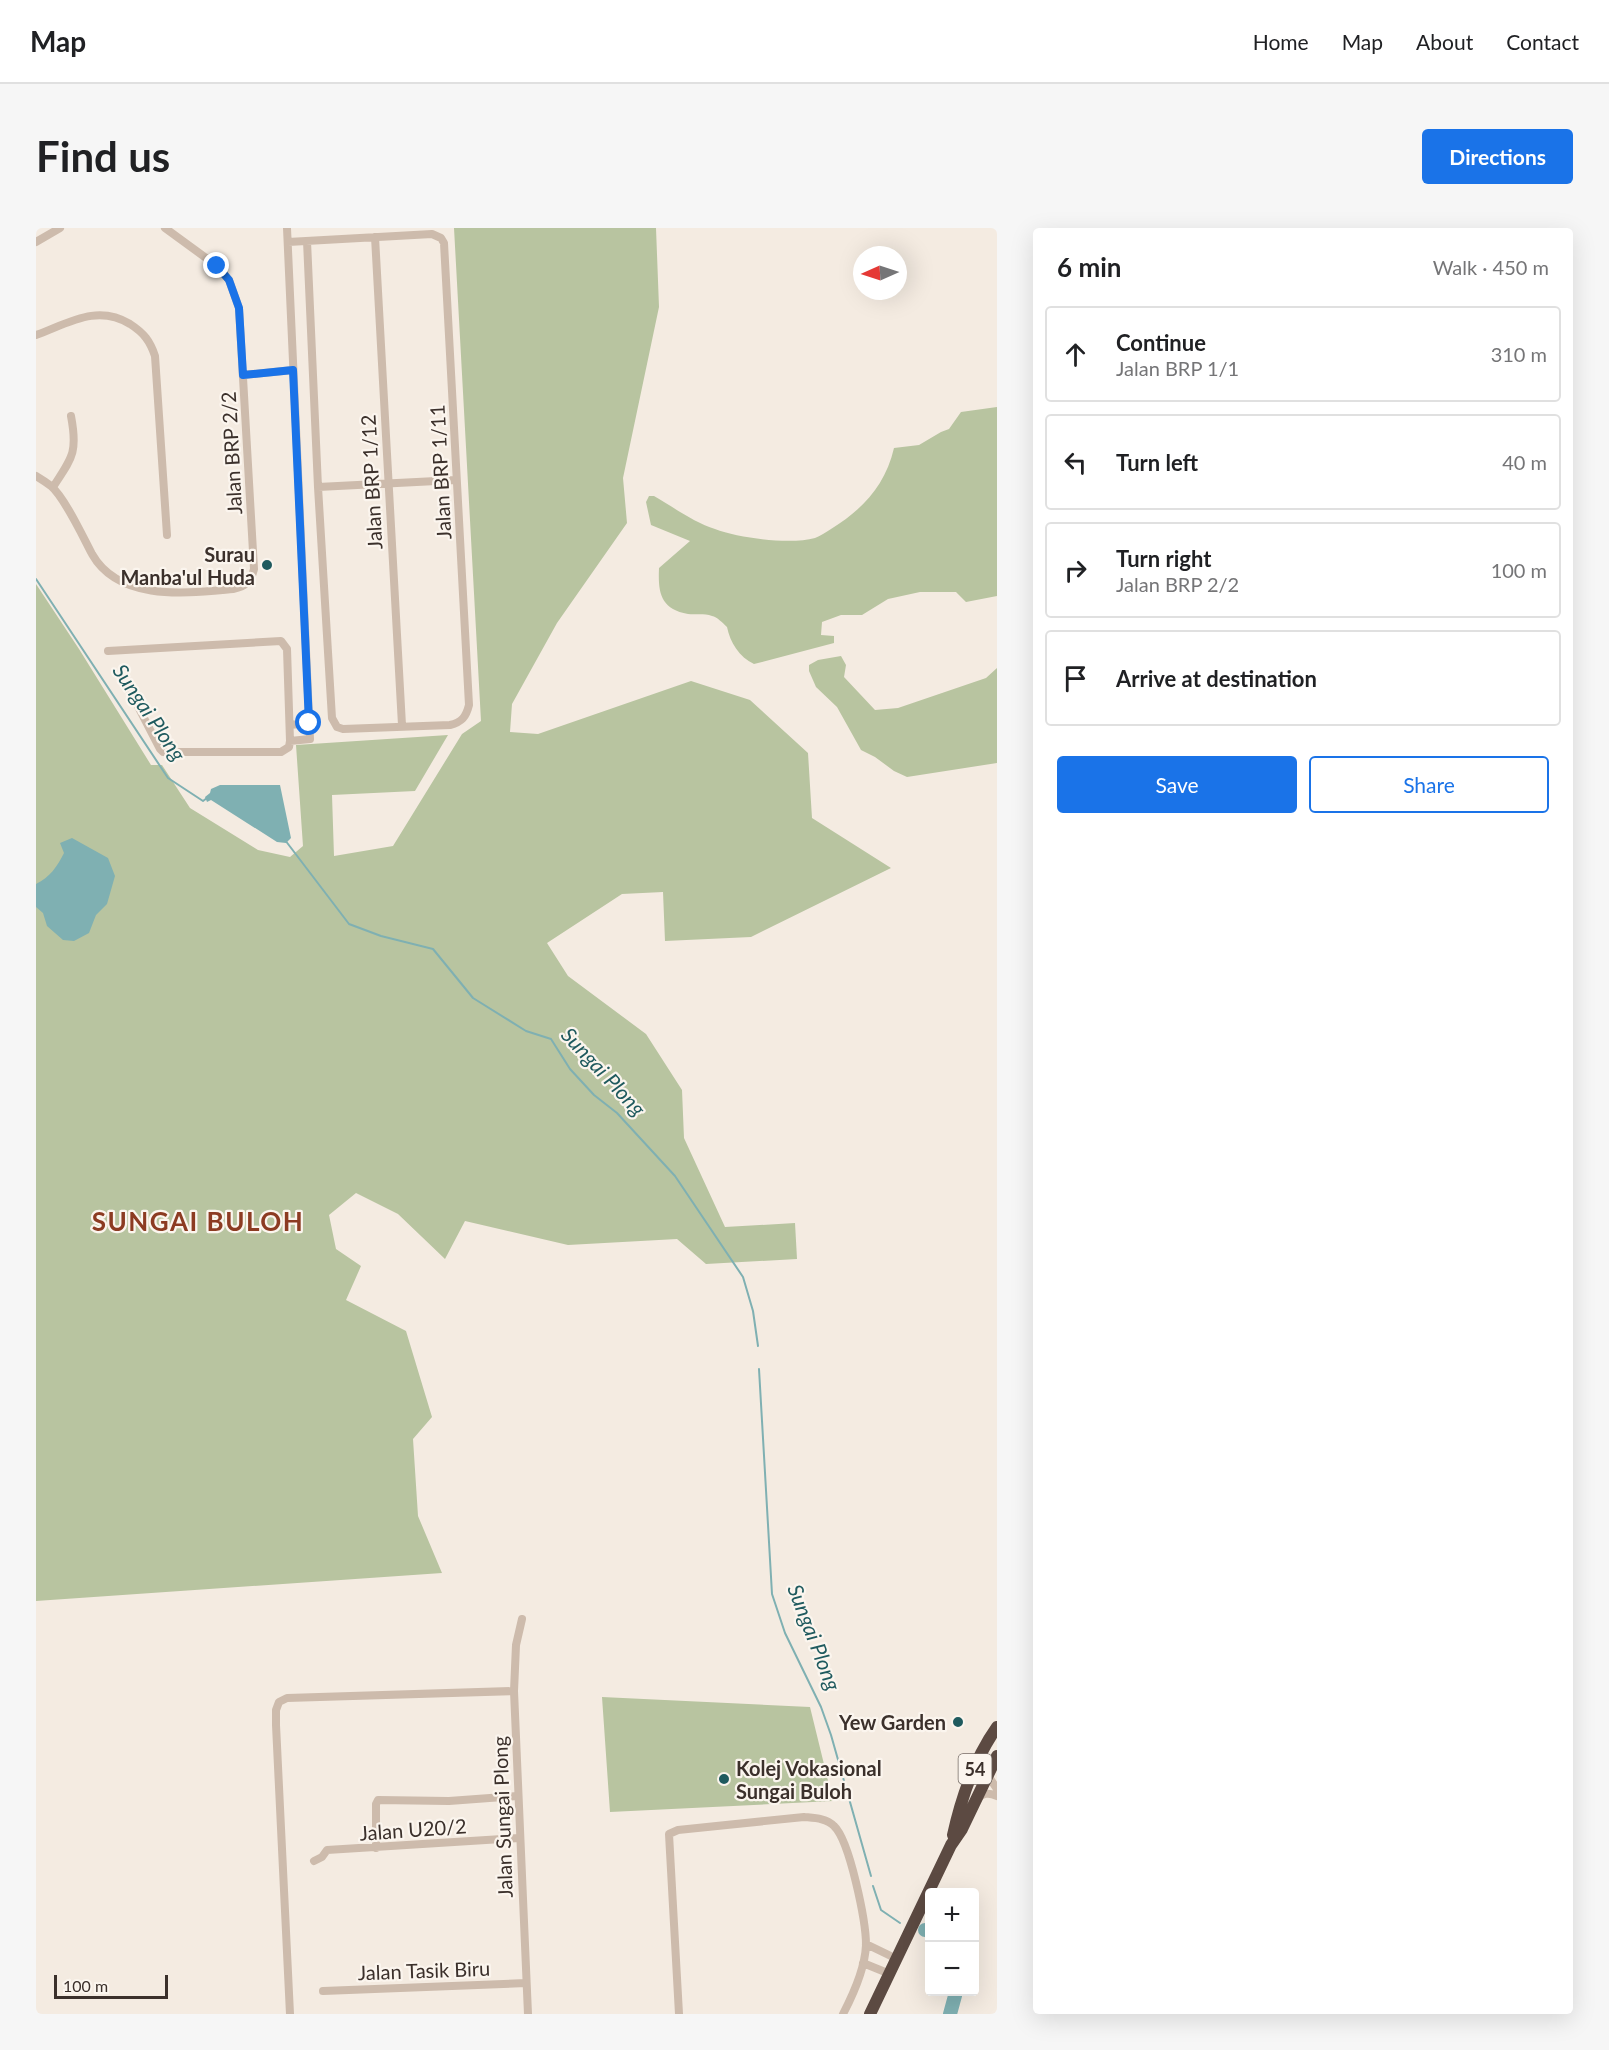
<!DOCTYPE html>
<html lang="en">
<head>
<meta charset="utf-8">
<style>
	body { margin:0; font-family:Lato,sans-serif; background:#f6f6f6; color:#202124 }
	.controls { position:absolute; right:18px; bottom:18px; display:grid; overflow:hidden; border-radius:6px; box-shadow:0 6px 24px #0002 }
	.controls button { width:54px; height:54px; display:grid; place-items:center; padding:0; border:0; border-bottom:2px solid #e0e0e0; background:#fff; color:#202124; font:30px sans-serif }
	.compass { position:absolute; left:817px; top:18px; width:54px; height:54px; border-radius:50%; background:#fff; box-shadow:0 6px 24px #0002; rotate:267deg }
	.scale { position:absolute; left:18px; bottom:15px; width:114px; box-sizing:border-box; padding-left:6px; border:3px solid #3b302b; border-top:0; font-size:16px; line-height:21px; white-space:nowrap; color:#3b302b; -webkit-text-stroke:4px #fbf5ee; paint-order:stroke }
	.stop { position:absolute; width:18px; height:18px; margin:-14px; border:4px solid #1a73e8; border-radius:50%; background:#fff }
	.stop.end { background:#1a73e8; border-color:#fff; box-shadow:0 2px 6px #0008 }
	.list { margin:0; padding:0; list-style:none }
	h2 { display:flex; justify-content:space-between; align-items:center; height:78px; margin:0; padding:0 24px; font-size:26px }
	h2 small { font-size:20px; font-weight:400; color:#757577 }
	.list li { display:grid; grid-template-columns:39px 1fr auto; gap:18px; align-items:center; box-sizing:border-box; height:96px; margin:0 12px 12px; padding:0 12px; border:2px solid #e0e0e0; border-radius:6px }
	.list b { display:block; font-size:22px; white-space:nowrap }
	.list p { margin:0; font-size:20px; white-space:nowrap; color:#757577 }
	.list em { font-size:20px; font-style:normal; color:#757577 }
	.actions { display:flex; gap:12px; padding:18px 24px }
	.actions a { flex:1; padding:14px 0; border:2px solid #1a73e8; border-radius:6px; text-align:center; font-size:21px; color:#1a73e8 }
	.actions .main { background:#1a73e8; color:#fff }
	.icon { flex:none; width:33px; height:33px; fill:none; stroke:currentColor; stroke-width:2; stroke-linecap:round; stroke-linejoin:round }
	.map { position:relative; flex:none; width:961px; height:1786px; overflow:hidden; border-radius:6px }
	header { display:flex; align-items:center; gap:36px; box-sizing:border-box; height:84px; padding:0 30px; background:#fff; border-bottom:2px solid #e0e0e0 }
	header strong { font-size:28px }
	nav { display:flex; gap:33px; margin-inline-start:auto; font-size:21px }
	.intro { display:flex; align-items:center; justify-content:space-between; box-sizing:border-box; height:144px; padding:0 36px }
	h1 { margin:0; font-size:42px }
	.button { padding:15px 27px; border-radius:6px; background:#1a73e8; color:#fff; font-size:21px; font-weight:700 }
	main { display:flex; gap:36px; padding:0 36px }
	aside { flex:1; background:#fff; border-radius:6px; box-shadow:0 6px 24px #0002 }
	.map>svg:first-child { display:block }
	.green { fill:#b8c4a0 }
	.water { fill:#7fb0b2 }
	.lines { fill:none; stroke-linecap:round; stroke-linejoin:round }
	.stream { stroke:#7fb0b2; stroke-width:2 }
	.river { stroke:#7fb0b2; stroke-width:14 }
	.minor { stroke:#cdbbac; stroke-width:8 }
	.highway { stroke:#5c4a42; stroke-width:12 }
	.route { stroke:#1a73e8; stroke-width:8 }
	.poi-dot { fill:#1f5a5e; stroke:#fbf5ee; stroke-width:2 }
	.labels { text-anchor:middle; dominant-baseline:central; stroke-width:4.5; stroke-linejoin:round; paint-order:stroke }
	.shield { fill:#fbf5ee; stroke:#756b66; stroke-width:1.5 }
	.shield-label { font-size:18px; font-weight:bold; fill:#3b302b }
	.street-label { font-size:20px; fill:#3b302b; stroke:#fbf5ee }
	.poi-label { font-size:20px; font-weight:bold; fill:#3b302b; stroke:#fbf5ee; text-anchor:end }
	.water-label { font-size:21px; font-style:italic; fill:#1f5a5e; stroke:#fbf5ee }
	.district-label { font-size:26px; font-weight:bold; letter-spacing:1.5px; fill:#8c3b22; stroke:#fbf5ee }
</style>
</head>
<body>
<header>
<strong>Map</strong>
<nav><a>Home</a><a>Map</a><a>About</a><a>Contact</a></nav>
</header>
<div class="intro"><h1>Find us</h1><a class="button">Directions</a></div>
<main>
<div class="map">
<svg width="961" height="1786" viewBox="0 0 961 1786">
	<rect width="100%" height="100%" fill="#f4ebe1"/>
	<path class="green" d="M418,0H620L623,79L587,250L591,295L521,395L476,476L474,504L502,506L655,453L714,472L772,525L776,590L855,640L715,709L629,713L627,664L586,666L511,715L532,748L610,806L646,862L648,910L689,999L759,995L761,1031L670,1036L641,1011L532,1017L429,993L409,1031L362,986L320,965L293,987L300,1021L325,1038L310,1072L370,1103L396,1189L377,1211L382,1288L406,1345L0,1373V356L43,421L115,537H126L154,580L222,622L254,629L267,618L260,517L412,507L379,563L296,567L298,628L357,618L426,506L445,493Z
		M961,179V368L930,374L920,364H884L852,371L826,387H805L786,394L785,407L798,408V415L718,436C703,429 694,414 691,399C687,395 681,389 676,388C668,385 659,387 652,386C624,381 622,364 623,340L654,313L615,297L610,274L613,268H618C637,279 659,295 679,301C703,310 754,317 779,310C784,308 790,304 795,301C827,281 849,258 858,220L883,217L905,204L913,201L925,184Z
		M805,428L810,437L808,449L839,482L862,480L950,450L961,440V535L871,549L858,543L839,529L825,522L801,479L780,459L773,443V437L782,432Z
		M566,1469L774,1479L797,1573L574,1584Z"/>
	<path class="water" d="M184,557H244L255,610L250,615L241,614L175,572L171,574L169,569L174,565L175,561Z
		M36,610L72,630L79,648L71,676L60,687L53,705L38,713L27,712L11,698L7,685L0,679V656C14,649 21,639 28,625L24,615Z"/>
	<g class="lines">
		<path class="stream" d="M0,351L132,550L167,573L171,570
			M249,612L313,696L345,708L397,721L437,770L490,803L515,811L534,841L558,867L581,885L639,948L707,1049L717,1083L722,1118
			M723,1141L736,1366L749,1405L785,1479L795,1507L835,1648
			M837,1658L845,1682L864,1695"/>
		<path class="river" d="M889,1702H894
			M914,1786L920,1764"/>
		<path class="minor" d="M251,0L274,511L254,513
			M339,9L366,497
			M0,14L24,0
			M252,14L396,6L405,10L408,15L433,477C430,489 426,494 414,497L307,501L301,499L296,490L282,259L271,13
			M0,107C33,95 61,76 94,96C108,105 114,113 119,128L131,307
			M207,147L257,142
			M0,248C5,251 11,255 15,258C29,270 47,309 56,326C83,374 151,365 197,361C210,358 215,354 218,341L203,80L193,52L181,38L129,0
			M17,259C36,230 42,225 35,188
			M282,259L420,252
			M72,423L245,413L251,421L254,513L253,519L245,524H127L124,521L93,461
			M254,497L273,495
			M486,1391L480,1417L478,1463L492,1786
			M951,1546L961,1561
			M940,1572C947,1565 952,1564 961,1568
			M340,1620V1576L342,1572L413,1573L481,1568
			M278,1633L286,1629L291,1622L483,1610
			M830,1716L861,1731
			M827,1735L854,1746
			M287,1763L490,1755
			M254,1786L240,1497V1482L243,1474L251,1470L478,1463
			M643,1786L633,1606L642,1602L768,1589C778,1590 790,1590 798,1598C814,1613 830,1694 830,1717C829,1741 818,1765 807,1786"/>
		<path class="highway" d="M917,1607C925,1571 939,1530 961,1499
			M834,1786L915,1617L926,1601L961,1528"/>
	</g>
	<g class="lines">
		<path class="route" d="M181,38L193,52L203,80L207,147L257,142L273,495"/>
	</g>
	<g class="poi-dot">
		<circle cx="231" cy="337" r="6"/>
		<circle cx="922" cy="1494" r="6"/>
		<circle cx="688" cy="1551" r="6"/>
	</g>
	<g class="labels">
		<rect class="shield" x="922.5" y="1526" width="33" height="30" rx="4.5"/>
		<g class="shield-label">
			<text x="939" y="1541">54</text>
		</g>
		<g class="street-label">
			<text transform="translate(195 225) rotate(-93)">Jalan BRP 2/2</text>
			<text transform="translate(404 244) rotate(-93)">Jalan BRP 1/11</text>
			<text transform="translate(335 254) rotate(-93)">Jalan BRP 1/12</text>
			<text transform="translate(466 1589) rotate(-92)">Jalan Sungai Plong</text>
			<text transform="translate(377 1601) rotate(-4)">Jalan U20/2</text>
			<text transform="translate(388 1742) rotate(-2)">Jalan Tasik Biru</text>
		</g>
		<g class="poi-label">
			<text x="219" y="326">Surau<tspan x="219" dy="23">Manba'ul Huda</tspan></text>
			<text x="910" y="1494">Yew Garden</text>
			<text x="700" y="1540" text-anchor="start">Kolej Vokasional<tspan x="700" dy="23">Sungai Buloh</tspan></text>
		</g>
		<g class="water-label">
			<text transform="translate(114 484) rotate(56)">Sungai Plong</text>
			<text transform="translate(568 843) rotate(47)">Sungai Plong</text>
			<text transform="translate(779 1409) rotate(69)">Sungai Plong</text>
		</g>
		<g class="district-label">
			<text x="162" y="993">SUNGAI BULOH</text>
		</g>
	</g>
</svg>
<div class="controls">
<button>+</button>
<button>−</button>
</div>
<svg class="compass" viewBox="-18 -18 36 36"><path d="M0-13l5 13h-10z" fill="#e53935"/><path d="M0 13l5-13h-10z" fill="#757577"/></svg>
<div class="scale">100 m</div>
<div class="stop" style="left:273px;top:495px"></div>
<div class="stop end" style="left:181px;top:38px"></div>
</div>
<aside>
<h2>6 min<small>Walk · 450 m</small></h2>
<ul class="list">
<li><svg class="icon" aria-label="ahead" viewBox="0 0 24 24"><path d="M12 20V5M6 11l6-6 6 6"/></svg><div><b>Continue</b><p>Jalan BRP 1/1</p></div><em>310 m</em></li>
<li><svg class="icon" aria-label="left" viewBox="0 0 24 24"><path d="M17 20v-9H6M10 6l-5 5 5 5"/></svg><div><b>Turn left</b></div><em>40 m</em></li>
<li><svg class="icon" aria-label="right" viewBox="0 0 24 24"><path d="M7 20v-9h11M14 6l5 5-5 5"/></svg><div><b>Turn right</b><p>Jalan BRP 2/2</p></div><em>100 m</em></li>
<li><svg class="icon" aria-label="arrive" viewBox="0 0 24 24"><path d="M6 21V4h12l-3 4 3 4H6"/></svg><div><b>Arrive at destination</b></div></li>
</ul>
<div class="actions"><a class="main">Save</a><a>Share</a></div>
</aside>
</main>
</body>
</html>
